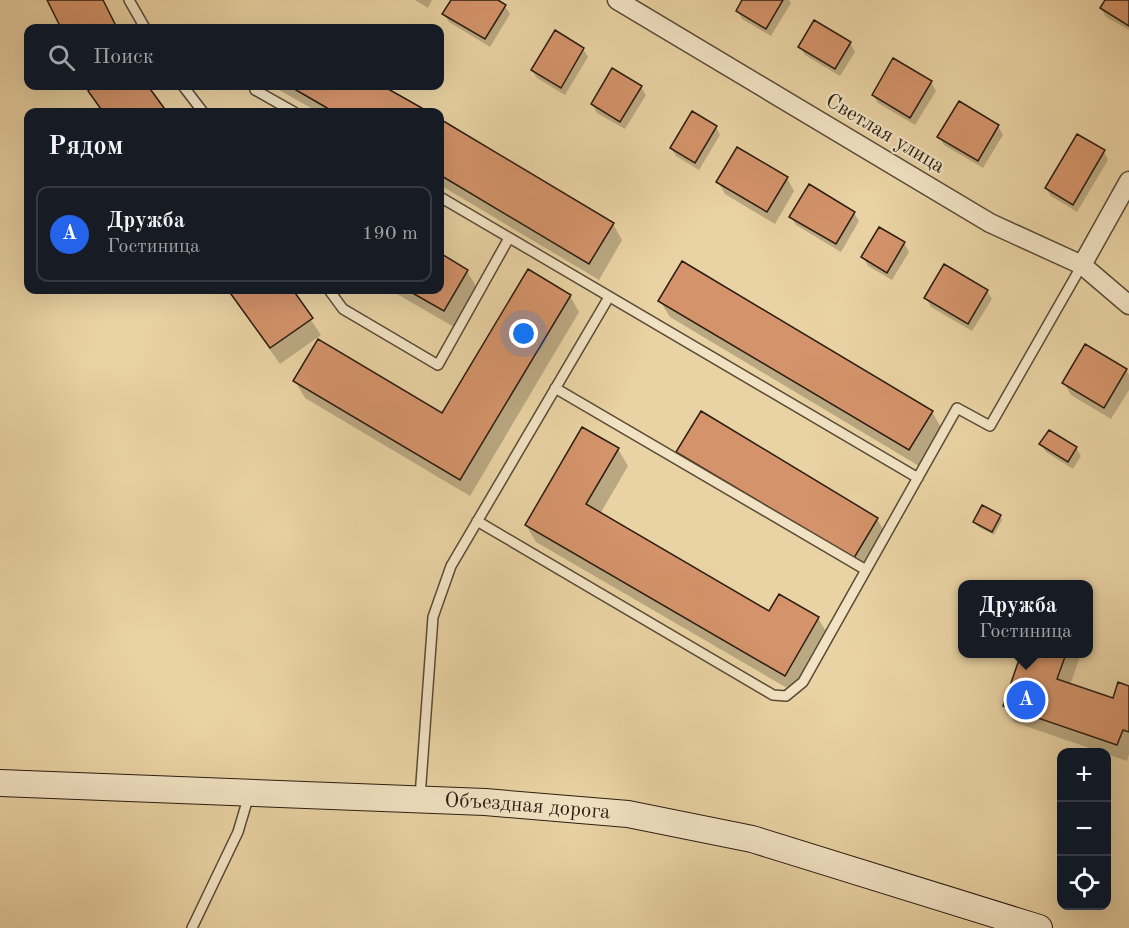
<!DOCTYPE html>
<html lang="ru">
<head>
<meta charset="utf-8">
<style>
	body { margin:0; font-family:"Old Standard TT",serif; background:#242831; color:#f1f3f6 }
	.controls { position:absolute; right:18px; bottom:18px; display:grid; overflow:hidden; border-radius:12px; box-shadow:0 6px 24px #0002 }
	.controls button { width:54px; height:54px; display:grid; place-items:center; padding:0; border:0; border-bottom:2px solid #363941; background:#171b24; color:#f1f3f6; font:30px sans-serif }
	.you { position:absolute; left:524px; top:334px; width:21px; height:21px; margin:-15px; border:4px solid #fff; border-radius:50%; background:#1a73e8; box-shadow:0 0 0 9px #1a73e833 }
	.badge { display:grid; place-items:center; width:39px; height:39px; border-radius:50%; background:#2563eb; color:#fff; font-size:20px; font-weight:700 }
	.pin { position:absolute; translate:-50% -50%; border:3px solid #fff; box-shadow:0 2px 6px #0006 }
	.popup { position:absolute; left:958px; top:580px; width:135px; height:78px; box-sizing:border-box; display:grid; place-content:center; border-radius:12px; background:#171b24; filter:drop-shadow(0 2px 4px #0005); font-size:20px; white-space:nowrap; color:#9ea1a6 }
	.popup b { font-size:22px; color:#f1f3f6 }
	.popup::after { content:''; position:absolute; left:50%; top:100%; margin-left:-12px; border:12px solid transparent; border-top-color:#171b24 }
	.list { margin:0; padding:0; list-style:none }
	h2 { display:flex; justify-content:space-between; align-items:center; height:78px; margin:0; padding:0 24px; font-size:26px }
	h2 small { font-size:20px; font-weight:400; color:#9ea1a6 }
	.list li { display:grid; grid-template-columns:39px 1fr auto; gap:18px; align-items:center; box-sizing:border-box; height:96px; margin:0 12px 12px; padding:0 12px; border:2px solid #363941; border-radius:12px }
	.list b { display:block; font-size:22px; white-space:nowrap }
	.list p { margin:0; font-size:20px; white-space:nowrap; color:#9ea1a6 }
	.list em { font-size:20px; font-style:normal; color:#9ea1a6 }
	.icon { flex:none; width:33px; height:33px; fill:none; stroke:currentColor; stroke-width:2; stroke-linecap:round; stroke-linejoin:round }
	.map { position:relative; flex:none; width:1129px; height:928px; overflow:hidden }
	.search { position:absolute; background:#171b24; box-shadow:0 6px 24px #0002; left:24px; top:24px; width:420px; height:66px; display:flex; align-items:center; gap:15px; box-sizing:border-box; padding:0 21px; border-radius:12px; color:#9ea1a6; font-size:22px }
	.panel { position:absolute; background:#171b24; box-shadow:0 6px 24px #0002; left:24px; top:108px; width:420px; height:186px; border-radius:12px }
	.map>svg:first-child { display:block }
	.shadow { fill:#0003 }
	.building { fill:#d4936a; stroke:#2b1d11; stroke-width:1.5 }
	.lines { fill:none; stroke-linecap:round; stroke-linejoin:round }
	.lane-casing { stroke:#5a4a36; stroke-width:12 }
	.street-casing { stroke:#5a4a36; stroke-width:21 }
	.secondary-casing { stroke:#2b1d11; stroke-width:28 }
	.lane { stroke:#f1e2c3; stroke-width:9 }
	.street { stroke:#f1e2c3; stroke-width:18 }
	.secondary { stroke:#f1e2c3; stroke-width:26 }
	.labels { text-anchor:middle; dominant-baseline:central; stroke-width:4.5; stroke-linejoin:round; paint-order:stroke }
	.street-label { font-size:21px; fill:#2b1d11; stroke:#f1e2c3 }
</style>
</head>
<body>
<div class="map">
<svg width="1129" height="928" viewBox="0 0 1129 928">
	<rect width="100%" height="100%" fill="#e9d2a3"/>
	<filter id="stains"><feTurbulence type="fractalNoise" baseFrequency=".00333" numOctaves="4"/><feColorMatrix values="0 0 0 0 .2 0 0 0 0 .09 0 0 0 0 .02 0 0 0 .5 -.17"/></filter>
	<radialGradient id="worn" r=".72"><stop offset=".6" stop-color="#630" stop-opacity="0"/><stop offset="1" stop-color="#630" stop-opacity=".3"/></radialGradient>
	<path class="shadow" d="M49,0H103L117,28H62Z
		M415,0H432L428,8Z
		M452,0H495L505,6L510,14L490,47L449,22L444,14Z
		M744,0H789L791,3L771,36L742,19L738,11Z
		M1106,0H1129V30L1106,17L1101,8Z
		M850,43L855,52L840,76L805,55L800,47Z
		M583,49L588,57L565,95L537,78L532,70Z
		M931,82L936,91L915,125L878,103L873,95Z
		M98,86H147L166,112H103L90,91Z
		M277,86H381L426,112H318L279,90Z
		M641,87L646,95L625,129L597,113L592,104Z
		M440,121L613,224L622,240L599,280L440,185Z
		M998,126L1003,135L983,168L944,145L939,137Z
		M716,127L720,135L699,170L676,156L671,148Z
		M1104,152L1108,160L1077,212L1051,196L1046,188Z
		M787,178L794,191L775,224L725,194L718,182Z
		M854,213L859,221L841,252L796,225L791,217Z
		M880,229L904,243L909,252L892,280L868,266L863,257Z
		M440,255L467,271L477,288L454,327L390,290H440Z
		M228,290H291L321,335L280,364Z
		M987,291L992,299L972,331L931,307L926,298Z
		M570,296L579,312L470,496L305,398L295,381L442,415Z
		M660,301L932,412L942,429L919,466L670,317Z
		M1126,370L1129,375V390L1111,419L1071,395L1064,383Z
		M1041,444L1076,448L1081,456L1073,469L1046,452Z
		M618,449L628,466L600,514L770,613L818,618L828,635L794,692L536,542L526,525Z
		M678,452L877,519L887,536L864,574L688,468Z
		M1000,516L1002,520L994,535L977,526L975,522Z
		M1089,608L1093,616L1089,629Z
		M1023,654H1081L1070,685L1114,700L1129,687V754L1127,761L1014,722L1005,705Z"/>
	<path class="building" d="M47,0H103L117,28H61Z
		M451,0H498L506,5L485,39L442,14Z
		M742,0H783L766,29L736,11Z
		M1105,0H1129V26L1100,8Z
		M814,20L851,42L835,69L798,47Z
		M555,30L584,48L561,88L531,70Z
		M893,58L932,81L910,118L872,95Z
		M612,68L642,86L620,122L591,104Z
		M95,86H148L167,112H103L88,91Z
		M289,86H383L429,112H334Z
		M959,101L999,125L978,161L937,137Z
		M692,111L717,126L695,163L670,148Z
		M440,119L614,223L589,264L440,175Z
		M1077,134L1105,150L1073,205L1045,188Z
		M737,147L788,177L767,212L716,182Z
		M809,184L855,212L836,244L789,217Z
		M879,227L905,242L887,273L861,257Z
		M440,253L468,270L444,311L407,290H440Z
		M682,261L933,411L909,450L658,301Z
		M944,264L988,290L968,324L924,298Z
		M528,269L571,295L460,480L293,381L318,339L442,413Z
		M228,290H293L313,318L270,348Z
		M1085,344L1127,369L1104,408L1062,383Z
		M701,411L878,518L854,558L676,452Z
		M582,427L619,448L586,504L769,611L779,594L819,617L785,676L525,525Z
		M1049,430L1077,447L1068,462L1039,444Z
		M982,505L1001,515L992,532L973,522Z
		M1021,654H1066L1057,679L1113,698L1118,682L1129,686V732L1123,730L1117,745L1003,706Z"/>
	<g class="lines">
		<defs>
			<path id="lane" d="M129,0L145,28
				M183,86L203,112
				M255,90L294,112
				M440,197L918,478
				M329,290L343,309L438,365L509,238
				M555,388L866,570
				M477,521L773,695L786,696L803,682L957,408L990,426L1082,265
				M420,797L433,617L451,566L609,297
				M192,928L238,832L249,795"/>
			<path id="street" d="M617,0L990,223L1082,265L1129,305
				M1082,265L1129,181"/>
			<g id="secondary">
				<path id="s1" d="M0,783L485,802L628,814L752,839L1039,928"/>
			</g>
		</defs>
		<use href="#lane" class="lane-casing"/>
		<use href="#street" class="street-casing"/>
		<use href="#secondary" class="secondary-casing"/>
		<use href="#lane" class="lane"/>
		<use href="#street" class="street"/>
		<use href="#secondary" class="secondary"/>
	</g>
	<g class="labels">
		<g class="street-label">
			<text transform="translate(885 134) rotate(31)">Светлая улица</text>
			<text stroke="none"><textPath href="#s1" startOffset="528">Объездная дорога</textPath></text>
		</g>
	</g>
	<rect width="100%" height="100%" filter="url(#stains)"/>
	<rect width="100%" height="100%" fill="url(#worn)"/>
</svg>
<div class="controls">
<button>+</button>
<button>−</button>
<button><svg class="icon" aria-label="locate" viewBox="0 0 24 24"><circle cx="12" cy="12" r="6"/><path d="M12 2v4M12 18v4M2 12h4M18 12h4"/></svg></button>
</div>
<div class="you"></div>
<div class="pin badge" style="left:1026px;top:700px">A</div>
<div class="popup"><b>Дружба</b>Гостиница</div>
<div class="search"><svg class="icon" aria-label="search" viewBox="0 0 24 24"><circle cx="10" cy="10" r="6"/><path d="M15 15l6 6"/></svg>Поиск</div>
<section class="panel">
<h2>Рядом<small></small></h2>
<ul class="list">
<li><span class="badge">A</span><div><b>Дружба</b><p>Гостиница</p></div><em>190 m</em></li>
</ul>
</section>
</div>
</body>
</html>
